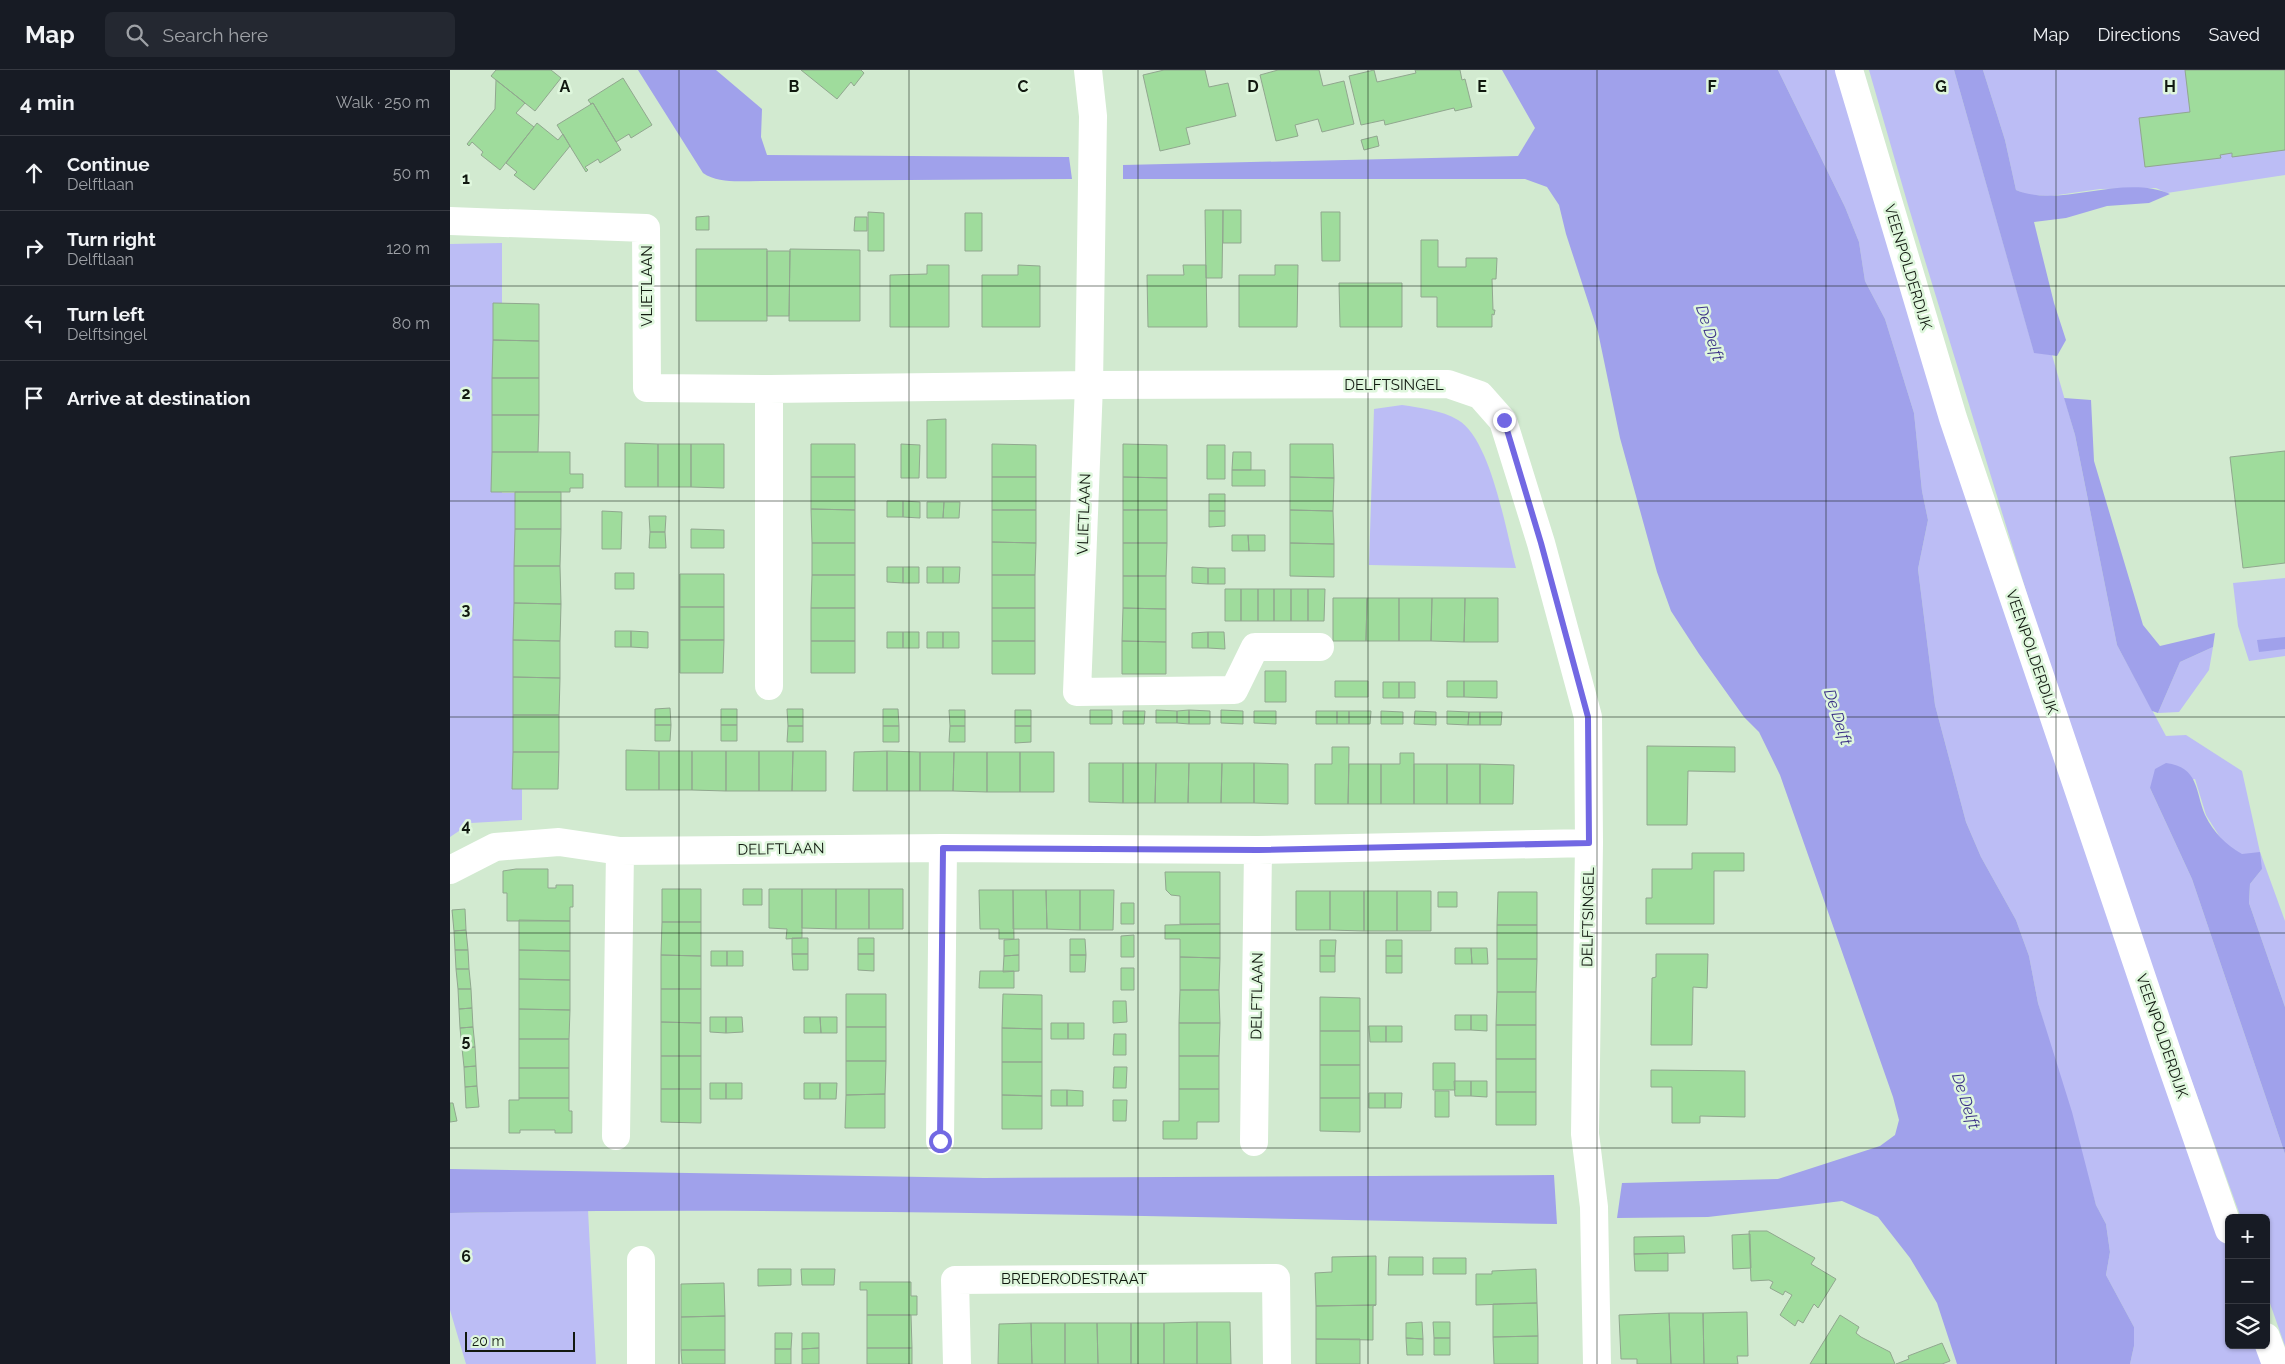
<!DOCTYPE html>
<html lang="en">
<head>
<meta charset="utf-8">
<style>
	body { margin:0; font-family:Raleway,sans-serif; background:#242831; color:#f1f3f6 }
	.controls { position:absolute; right:15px; bottom:15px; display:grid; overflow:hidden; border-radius:8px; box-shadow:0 1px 4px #0004 }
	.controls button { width:45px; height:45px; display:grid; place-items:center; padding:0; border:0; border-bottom:1px solid #363941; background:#171b24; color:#f1f3f6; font:25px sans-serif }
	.scale { position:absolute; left:15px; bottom:12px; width:110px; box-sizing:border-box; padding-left:5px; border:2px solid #111910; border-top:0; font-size:14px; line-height:18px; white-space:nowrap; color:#111910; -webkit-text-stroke:4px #dff7dd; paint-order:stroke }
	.stop { position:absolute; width:15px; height:15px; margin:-11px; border:4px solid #7268e3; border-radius:50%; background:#fff }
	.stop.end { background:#7268e3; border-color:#fff; box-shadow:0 1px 5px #0008 }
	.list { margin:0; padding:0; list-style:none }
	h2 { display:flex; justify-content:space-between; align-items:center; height:65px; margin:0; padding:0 20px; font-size:21px }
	h2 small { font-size:16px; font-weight:400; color:#9ea1a6 }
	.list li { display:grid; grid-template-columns:32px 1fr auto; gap:15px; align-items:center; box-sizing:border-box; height:75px; padding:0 20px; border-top:1px solid #363941 }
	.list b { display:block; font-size:19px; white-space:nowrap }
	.list p { margin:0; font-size:16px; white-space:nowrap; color:#9ea1a6 }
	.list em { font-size:16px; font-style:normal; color:#9ea1a6 }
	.icon { flex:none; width:28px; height:28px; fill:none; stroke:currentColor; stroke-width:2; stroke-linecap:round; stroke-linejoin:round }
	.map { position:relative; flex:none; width:1835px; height:1294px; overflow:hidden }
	header { display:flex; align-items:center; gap:30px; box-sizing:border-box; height:70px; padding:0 25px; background:#171b24; border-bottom:1px solid #363941 }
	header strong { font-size:24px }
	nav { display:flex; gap:28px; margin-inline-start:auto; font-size:18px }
	.search { width:350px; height:45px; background:#242831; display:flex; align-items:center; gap:12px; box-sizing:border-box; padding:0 18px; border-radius:8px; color:#9ea1a6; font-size:19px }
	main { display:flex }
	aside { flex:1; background:#171b24 }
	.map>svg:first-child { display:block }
	.green { fill:#bcbdf5 }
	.water { fill:#a0a1eb }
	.building { fill:#9fdc9c; stroke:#91a78f }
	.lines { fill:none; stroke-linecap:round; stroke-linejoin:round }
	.minor { stroke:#fff; stroke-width:28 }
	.route { stroke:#7268e3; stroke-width:6 }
	.grid { fill:none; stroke:#111910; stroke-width:1; stroke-opacity:0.55 }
	.labels { text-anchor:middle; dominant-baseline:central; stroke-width:5; stroke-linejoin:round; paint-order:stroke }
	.street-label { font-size:15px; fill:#111910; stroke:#dff7dd }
	.water-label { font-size:16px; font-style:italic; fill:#3b3186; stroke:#dff7dd }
	.grid-label { font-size:16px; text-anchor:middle; font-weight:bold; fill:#111910; stroke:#dff7dd; stroke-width:5; stroke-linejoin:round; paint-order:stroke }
</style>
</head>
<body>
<header>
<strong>Map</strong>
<div class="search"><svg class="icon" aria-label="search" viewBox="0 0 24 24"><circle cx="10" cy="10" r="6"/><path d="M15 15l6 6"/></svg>Search here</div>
<nav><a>Map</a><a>Directions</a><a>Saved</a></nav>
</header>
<main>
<aside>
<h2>4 min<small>Walk · 250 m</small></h2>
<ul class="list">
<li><svg class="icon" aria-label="ahead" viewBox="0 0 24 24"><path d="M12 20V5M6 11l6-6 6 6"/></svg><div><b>Continue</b><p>Delftlaan</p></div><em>50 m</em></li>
<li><svg class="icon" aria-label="right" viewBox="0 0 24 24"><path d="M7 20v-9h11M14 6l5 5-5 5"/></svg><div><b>Turn right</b><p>Delftlaan</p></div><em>120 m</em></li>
<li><svg class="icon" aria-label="left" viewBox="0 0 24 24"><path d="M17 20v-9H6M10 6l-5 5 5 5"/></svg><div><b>Turn left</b><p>Delftsingel</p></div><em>80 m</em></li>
<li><svg class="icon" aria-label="arrive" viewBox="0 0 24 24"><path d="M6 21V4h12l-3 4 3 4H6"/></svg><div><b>Arrive at destination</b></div></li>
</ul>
</aside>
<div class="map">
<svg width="1835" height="1294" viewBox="0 0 1835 1294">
	<rect width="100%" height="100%" fill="#d2ead0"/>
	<path class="green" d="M1328,0H1387L1637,780L1779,1186V1275H1810L1816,1294H1680L1684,1276V1257L1656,1205L1660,1182L1656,1154L1646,1135L1588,933L1579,886L1566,850L1531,787L1516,752L1485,635L1468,499L1478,450L1472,421L1464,343L1435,249L1415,211L1409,172L1395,137Z
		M1419,0H1504L1584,282L1602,285L1625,365L1667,575L1716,666L1736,665L1792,701L1810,782L1835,851V937L1799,833L1800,814L1812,799L1773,772L1756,745L1745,709L1700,718L1742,809L1835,1084V1276L1816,1222V1148H1791L1636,717L1458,135Z
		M1533,0H1835V105L1717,123L1706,118L1650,119L1601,126L1578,125L1566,120L1555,70Z
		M52,173V423H72V750L21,753L0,767V174Z
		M952,335C971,338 991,340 1008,350C1041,369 1056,462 1066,498L919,495L924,339Z
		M1835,508V586L1799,591L1788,556L1783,513Z
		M1763,577L1759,600L1729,642L1708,643L1730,592Z
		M138,1140L146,1294H16L0,1240V1143Z"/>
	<path class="water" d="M188,0H266L312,39L311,67L317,85L619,87L622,109L310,111C291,111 269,114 253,103Z
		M1052,0H1328L1395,137L1409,172L1415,211L1435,249L1464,343L1472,421L1478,450L1468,499L1485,635L1516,752L1531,787L1566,850L1579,886L1588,933L1622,1042L1646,1135L1656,1154L1660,1182L1656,1205L1684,1257V1276L1680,1294H1507L1487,1233L1460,1188L1428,1147L1392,1131L1258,1147L1167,1148L1172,1113L1328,1109L1430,1076L1445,1065L1449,1050L1443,1027L1330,705L1309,662L1294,647L1249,584L1221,541L1207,502L1170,368L1148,262L1116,164L1109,135L1097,117L1075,109H673V95L1068,86L1085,58Z
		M1504,0H1533L1555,70L1566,120C1610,139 1672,103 1720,124L1699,133L1657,136L1616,148L1584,152L1604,233L1616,270L1607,286L1584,283Z
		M1614,328L1641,330L1644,391L1693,555L1710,576L1765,563L1763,577L1730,592L1708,643L1702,641L1667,575L1625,365Z
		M1835,567V579L1809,582L1807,570Z
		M1716,693C1749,697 1745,721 1755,745C1764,763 1775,774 1792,784L1810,782L1812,799L1800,814L1799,833L1835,937V1084L1742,809L1700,718L1705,699Z
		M0,1099L534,1108L1104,1105L1107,1154C738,1148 369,1136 0,1143Z"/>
	<path class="building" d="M46,0H101L111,8L85,41L41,6Z
		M351,0H411L414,3L404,16L401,12L387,29Z
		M714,0H755L759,17L778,13L786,46L736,58L740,74L710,81L693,5Z
		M828,0H869L873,16L894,11L904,54L872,62L868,49L845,55L848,66L826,71L810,5Z
		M924,0L927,12L966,3L965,0H1010L1012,10L1015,9L1022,37L1005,41L1004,38L935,55L934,50L911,55L899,6Z
		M1735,0H1835V80L1782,87V83L1770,85L1771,88L1695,97L1689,48L1740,42Z
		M173,8L202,55L181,68L179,64L166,72L143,33L141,34L138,30Z
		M46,10L75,33L66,43L84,57L50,100L31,85L33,82L22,72L19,76L17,74L45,39Z
		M143,33L171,80L150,93L148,89L135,97L138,100L136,102L107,55Z
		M87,53L108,70L113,64L120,76L84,120L64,105L67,102L56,93Z
		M927,66L929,76L914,80L911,70Z
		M755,140H773L772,208H756Z
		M773,140H791V173H773Z
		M418,142L434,143V181H418Z
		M871,142H890V191H872Z
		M515,143H532V181H515Z
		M259,146V160H246V147Z
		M405,147H417V161H404Z
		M971,170H988V197H1016V188H1047L1046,209H1042L1043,240H1045L1044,245L1042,244V257H987V227H971Z
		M246,179H317V251H246Z
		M340,179L410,180V251H339Z
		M317,181H340L339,246H317Z
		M477,195H499V257H440V205L477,204Z
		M568,195L590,196V257H532V205H568Z
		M733,195H756L757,257H698L697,205H734Z
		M825,195H848L847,257H789V205H825Z
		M889,213H952V257H890Z
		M43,233L89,234V271L43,270Z
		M43,270L89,271V308H42Z
		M42,308H89V345H42Z
		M42,345H89L88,382H42Z
		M496,349V408H477V350Z
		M175,373L208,374V417H175Z
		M208,374H241V417H208Z
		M241,374H274V418L241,417Z
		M361,374H405V407H361Z
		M451,374L470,375L469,408H451Z
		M542,374L586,375V407H542Z
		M673,374L717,375V408L673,407Z
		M840,374H883L884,408L840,407Z
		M757,375H775V409H757Z
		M1835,381V493L1793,498L1780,387Z
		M42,382H120V404H133V418H120V422H41Z
		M783,382H801V400H782Z
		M782,400H815V416H782Z
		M361,407H405V440L361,439Z
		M542,407H586V440H542Z
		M673,407L717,408V440H673Z
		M840,407L884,408L883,441L840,440Z
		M65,422H111V459H65Z
		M759,424H775V441H759Z
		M437,431H453V447H437Z
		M453,431L470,432V448L453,447Z
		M477,432H494L493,448H477Z
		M494,432H510L509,448H493Z
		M361,439L405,440V473H362Z
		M542,440H586V473L542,472Z
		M673,440H717V473H673Z
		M840,440L883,441L884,474L840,473Z
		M152,441L172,442L171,479H152Z
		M759,441H775V456L759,457Z
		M199,446H216L215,462H200Z
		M65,459H111L110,496H64Z
		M241,459L274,460V478H241Z
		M200,462H215L216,478H199Z
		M782,465H798L799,481H782Z
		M798,465H815V481H799Z
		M542,472L586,473L585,505H542Z
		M362,473H405V505H362Z
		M673,473H717L716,506H673Z
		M840,473L884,474V507L840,506Z
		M64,496H110L111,534L64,533Z
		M437,497H453V513L437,512Z
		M453,497H469V513H453Z
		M477,497H493V513H477Z
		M493,497H510L509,513H493Z
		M742,497L758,498V514L742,513Z
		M758,498H775V514H758Z
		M165,503H184V519H165Z
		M230,504H274V537H230Z
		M362,505H405V538H361Z
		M542,505H585V538H542Z
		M673,506H716V539L673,538Z
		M775,519H791V551H775Z
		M791,519H808V551H791Z
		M808,519H824V551H808Z
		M824,519H841V551H824Z
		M841,519H858V551H841Z
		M858,519H875L874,551H858Z
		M883,528H917L916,571H883Z
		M917,528H949V571H916Z
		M949,528H982L981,571H949Z
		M982,528H1015L1014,572L981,571Z
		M1015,528H1048V572H1014Z
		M64,533L111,534L110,571L63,570Z
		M230,537H274V570H230Z
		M361,538H405V571H361Z
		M542,538H585V571H542Z
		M673,538L716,539V572L672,571Z
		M165,561H181V577H165Z
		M181,561L198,562V578L181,577Z
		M437,562H453V578H437Z
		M453,562H469V578H453Z
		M477,562H493V578H477Z
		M493,562H509V578H493Z
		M758,562H774L775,579L758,578Z
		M758,562V578H742V563Z
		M63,570L110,571V608L63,607Z
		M230,570H274L273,603H230Z
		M361,571H405V603H361Z
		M542,571H585V604H542Z
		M672,571L716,572V604H672Z
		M815,601H836V632H815Z
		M63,607L110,608L109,645H63Z
		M885,611H918V627H885Z
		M997,611H1014V627H997Z
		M1014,611H1047V628L1014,627Z
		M933,612H949V628H933Z
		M949,612H965V628H949Z
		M220,638L221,655H205V639Z
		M271,639H287V655H271Z
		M337,639H353V656H338Z
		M433,639H448L449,656H433Z
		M499,640H515V656H500Z
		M565,640H581V656H565Z
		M640,640H662V654H640Z
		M706,640L727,641V653H706Z
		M739,640L760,641V654H739Z
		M739,640V654L727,653V641Z
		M771,640L793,641V654L771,653Z
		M673,641H695L694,654H673Z
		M804,641H826V654L804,653Z
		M866,641H887V654H866Z
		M887,641H899V654H887Z
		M899,641H921L920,654H899Z
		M931,641L953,642V654H931Z
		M965,641L986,642V655L964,654Z
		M997,641L1019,642L1018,655L997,654Z
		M1019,642H1030V655H1018Z
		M1030,642H1052L1051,655H1030Z
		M63,645H109V682H63Z
		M205,655H221L220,671H205Z
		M271,655H287V671H271Z
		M338,656H353V672H337Z
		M433,656H449V672H433Z
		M500,656H515V672H499Z
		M565,656H581V672L565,673Z
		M1197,676L1285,677V702L1238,701L1237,755H1197Z
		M882,677H899L898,734H865V694H882Z
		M176,680L209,681V720H176Z
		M209,681H242V720H209Z
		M242,681H276V721L242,720Z
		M276,681H309V721H276Z
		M309,681H343L342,721H309Z
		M343,681H376V721H342Z
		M437,681L470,682V721H437Z
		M437,681V721H403L404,682Z
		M63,682H109L108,719H62Z
		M470,682H504L503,721H470Z
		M504,682H537V722L503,721Z
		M537,682H570V722H537Z
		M570,682H604V722H570Z
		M950,683H964V734H931V694H950Z
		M639,693H673V733L639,732Z
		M673,693H706L705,733H673Z
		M706,693H739L738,733H705Z
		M739,693H772L771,733H738Z
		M772,693H804V733H771Z
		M804,693L838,694V734L804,733Z
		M899,694H931V734H898Z
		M964,694H997V734H964Z
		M997,694H1030V734H997Z
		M1030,694L1064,695L1063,734H1030Z
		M1242,783H1294V801H1264V854H1196V828H1202V799H1242Z
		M66,799H98V818H106V815H123V837H120V851H57V823H53V801Z
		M715,802H770V854H730V826L721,825L716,820Z
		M212,819H251V852H212Z
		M293,819H312V835H293Z
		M319,819H352V868L336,869L337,859L319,858Z
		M352,819H386V859L352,858Z
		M386,819H419V859H386Z
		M419,819H453V859H419Z
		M529,820H563L564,869H549V859H530Z
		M563,820H596L597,859H563Z
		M596,820H630V860L597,859Z
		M630,820H664L663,860H630Z
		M846,821H880V860H846Z
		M880,821H914V861L880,860Z
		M914,821H947V861H914Z
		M947,821H981V861H947Z
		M988,822H1007V837H988Z
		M1048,822H1087V855H1047Z
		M671,833H684V854H671Z
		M15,839L16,860L4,861L2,840Z
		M69,850L120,851V881L69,880Z
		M212,852H251V886L211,885Z
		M770,854V888L730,887V869H715V855Z
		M1047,855H1087V889H1047Z
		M16,860L18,880H5L4,861Z
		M684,865V887H671V866Z
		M342,868H358V884H342Z
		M408,868H424V884H408Z
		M569,869V885L554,886V870Z
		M620,869H635L636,885H620Z
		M870,870H886L885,886H870Z
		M936,870H952V886H936Z
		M1005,878H1021L1022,894H1005Z
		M1021,878H1037L1038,894H1022Z
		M5,880H18L19,899H6Z
		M69,880L120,881V910L69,909Z
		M261,881H277V896H261Z
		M277,881H293V896H277Z
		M342,884H358V900H343Z
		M408,884H424V901L408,900Z
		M1206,884H1258L1257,918L1243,917L1242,975H1201L1202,908L1206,907Z
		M211,885L251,886V919H211Z
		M569,885V901L553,902L554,886Z
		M620,885H636L635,902H620Z
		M870,886H885V902H870Z
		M936,886H952V903H936Z
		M730,887L770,888L769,920H730Z
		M1047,889H1087L1086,922H1047Z
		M671,898H684V920H671Z
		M6,899H19L21,919H8Z
		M530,901H564V918H529Z
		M69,909L120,910V940L69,939Z
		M8,919H21L22,938L9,939Z
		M211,919H251V953L211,952Z
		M730,920H769L770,953H729Z
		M1047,922H1086V955H1046Z
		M396,924H436V957H396Z
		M553,924L592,925V959L552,958Z
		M870,927L910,928V961H870Z
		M663,931H676L677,952L663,953Z
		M22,938L23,957L10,958L9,939Z
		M69,939L120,940L119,969H69Z
		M1005,945H1021V960H1005Z
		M1021,945H1037V961L1021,960Z
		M260,947H276V963L260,962Z
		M276,947H292L293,962L276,963Z
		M354,947H370L371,963H354Z
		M370,947H387V963H371Z
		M211,952L251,953V986H211Z
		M601,953H618V969H601Z
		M618,953H634V969H618Z
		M729,953H770L769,986H729Z
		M1046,955H1086V989H1046Z
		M919,956H936V972H920Z
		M936,956H952V972H936Z
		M23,957L25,977L12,978L10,958Z
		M396,957H436V991H396Z
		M552,958L592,959V992H552Z
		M870,961H910V995H870Z
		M664,964H676V985H663Z
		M69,969H119V998H69Z
		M25,977L26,996L14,997L12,978Z
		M211,986H251V1019H211Z
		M729,986H769V1019H729Z
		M1046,989H1086V1022H1046Z
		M396,991H436L435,1024L396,1025Z
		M552,992H592V1026L552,1025Z
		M983,993H1005V1020H983Z
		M870,995H910V1028H870Z
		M26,996L27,1016L15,1017L14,997Z
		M664,997H677L676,1018H663Z
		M69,998H119V1028H69Z
		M1201,1000L1295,1001V1047L1250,1046V1053H1222V1017H1201Z
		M1004,1011H1021V1026H1005Z
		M1021,1011H1037V1027L1021,1026Z
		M260,1013H276V1029H260Z
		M276,1013H292V1029H276Z
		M354,1013H370V1029H354Z
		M370,1013H387L386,1029H370Z
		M27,1016L29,1037L16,1038L15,1017Z
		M211,1019H251V1053L211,1052Z
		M729,1019H769V1052H747V1069H713V1051H729Z
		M601,1020H617V1036H601Z
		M617,1020L633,1021V1036H617Z
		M985,1021H999V1047H985Z
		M1046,1022H1086V1055H1046Z
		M919,1023H935V1038H919Z
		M935,1023H952L951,1038H935Z
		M435,1024V1058H395L396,1025Z
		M552,1025L592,1026V1059H552Z
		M69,1028H119V1041H122V1063H105V1060H70V1063H59V1030H69Z
		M870,1028H910V1062L870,1061Z
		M663,1030H677L676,1051H663Z
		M0,1033H3L7,1051L0,1052Z
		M1299,1161H1317L1365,1188L1361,1194L1386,1209L1368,1238L1364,1234L1353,1253L1348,1250L1345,1256L1330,1245L1342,1225L1335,1221L1333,1225L1320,1218L1323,1212L1319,1210L1301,1211Z
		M1300,1164L1301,1198L1283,1199L1282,1165Z
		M1234,1166L1235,1183L1184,1184V1167Z
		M1218,1183V1201H1185L1184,1184Z
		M926,1186V1235L866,1236L865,1203L882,1202V1187Z
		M939,1187H973V1205H938Z
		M983,1188H1016V1204H983Z
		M308,1199H341V1215L308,1216Z
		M351,1199H385L384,1215H352Z
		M1086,1199L1087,1233L1026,1235V1204H1042V1201Z
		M410,1212H461V1226H467V1245H417V1220H410Z
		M274,1213L275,1246L231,1247V1214Z
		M1087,1233L1088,1266L1043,1267V1234Z
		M926,1235L923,1236V1270L866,1269V1236Z
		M1297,1242L1298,1286H1287L1288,1294H1254L1253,1243Z
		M1219,1243H1253L1254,1294H1221Z
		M1219,1243L1221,1294H1187V1289H1171L1169,1245Z
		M417,1245H461L462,1278H417Z
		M1390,1245L1409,1257L1406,1263L1411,1267L1440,1282L1445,1294H1360Z
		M275,1246V1280H231V1247Z
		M747,1252V1294H714V1253Z
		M747,1252H780L781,1294H747Z
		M972,1252L973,1269L956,1268V1253Z
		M983,1252H1000V1268H984Z
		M581,1253L582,1294H548L549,1254Z
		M581,1253H615V1294H582Z
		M615,1253H647L648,1294H615Z
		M647,1253H681V1294H648Z
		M681,1253H714V1294H681Z
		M325,1263H342L341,1279H325Z
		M352,1263H369V1278L352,1279Z
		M1088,1266V1294H1044L1043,1267Z
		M956,1268L973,1269V1285H957Z
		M984,1268H1000V1285H984Z
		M866,1269H910V1294H866Z
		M1492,1273L1500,1291L1492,1294H1446L1459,1289L1458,1286Z
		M369,1278V1294H352V1279Z
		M417,1278H462V1294H417Z
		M325,1279H341V1294H325Z
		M231,1280H275V1294H232Z"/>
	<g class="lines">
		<path class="minor" d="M638,0L643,46L639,315L998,314L1030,325L1053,351L1091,473L1138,647L1139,773L1135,1064L1144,1137L1147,1294
			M1399,0L1503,348L1716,979L1779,1160
			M0,151L196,158L197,318L319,319L639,315L627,622L784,620L805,577H870
			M319,319V616
			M0,800L45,777L109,772L170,781L493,778L808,780L1139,773
			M166,1066L170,781
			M490,1071L493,778
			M804,1072L808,780
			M1816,1267L1826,1294
			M191,1294V1190
			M507,1294L505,1210L826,1208L827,1294"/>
	</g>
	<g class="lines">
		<path class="route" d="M490,1071L493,778L808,780L1139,773L1138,647L1091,473L1054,350"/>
	</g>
	<path class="grid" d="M229,0V1294M459,0V1294M688,0V1294M918,0V1294M1147,0V1294M1376,0V1294M1606,0V1294M0,216H1835M0,431H1835M0,647H1835M0,863H1835M0,1078H1835"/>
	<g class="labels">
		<g class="street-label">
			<text transform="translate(1458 197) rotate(73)">VEENPOLDERDIJK</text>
			<text transform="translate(197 216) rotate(-90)">VLIETLAAN</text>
			<text x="944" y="315">DELFTSINGEL</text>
			<text transform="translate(634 444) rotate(-88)">VLIETLAAN</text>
			<text transform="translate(1582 582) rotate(71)">VEENPOLDERDIJK</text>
			<text transform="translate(331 779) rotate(-1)">DELFTLAAN</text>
			<text transform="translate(1138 847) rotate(-89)">DELFTSINGEL</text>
			<text transform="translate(807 926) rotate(-89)">DELFTLAAN</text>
			<text transform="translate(1712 966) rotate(71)">VEENPOLDERDIJK</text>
			<text x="624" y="1209">BREDERODESTRAAT</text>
		</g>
		<g class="water-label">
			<text transform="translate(1260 263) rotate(72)">De Delft</text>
			<text transform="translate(1388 647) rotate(72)">De Delft</text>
			<text transform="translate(1516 1031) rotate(72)">De Delft</text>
		</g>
	</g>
	<g class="grid-label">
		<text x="115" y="22">A</text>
		<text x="344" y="22">B</text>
		<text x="573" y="22">C</text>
		<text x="803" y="22">D</text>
		<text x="1032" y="22">E</text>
		<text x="1262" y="22">F</text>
		<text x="1491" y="22">G</text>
		<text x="1720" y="22">H</text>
		<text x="16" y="114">1</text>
		<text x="16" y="329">2</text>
		<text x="16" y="545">3</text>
		<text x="16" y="761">4</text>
		<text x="16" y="976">5</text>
		<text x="16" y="1192">6</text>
	</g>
</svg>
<div class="controls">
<button>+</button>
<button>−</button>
<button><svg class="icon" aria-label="layers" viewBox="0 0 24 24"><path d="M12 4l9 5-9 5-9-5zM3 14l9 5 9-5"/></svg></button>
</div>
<div class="scale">20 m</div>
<div class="stop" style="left:490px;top:1071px"></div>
<div class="stop end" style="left:1054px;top:350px"></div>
</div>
</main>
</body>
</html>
